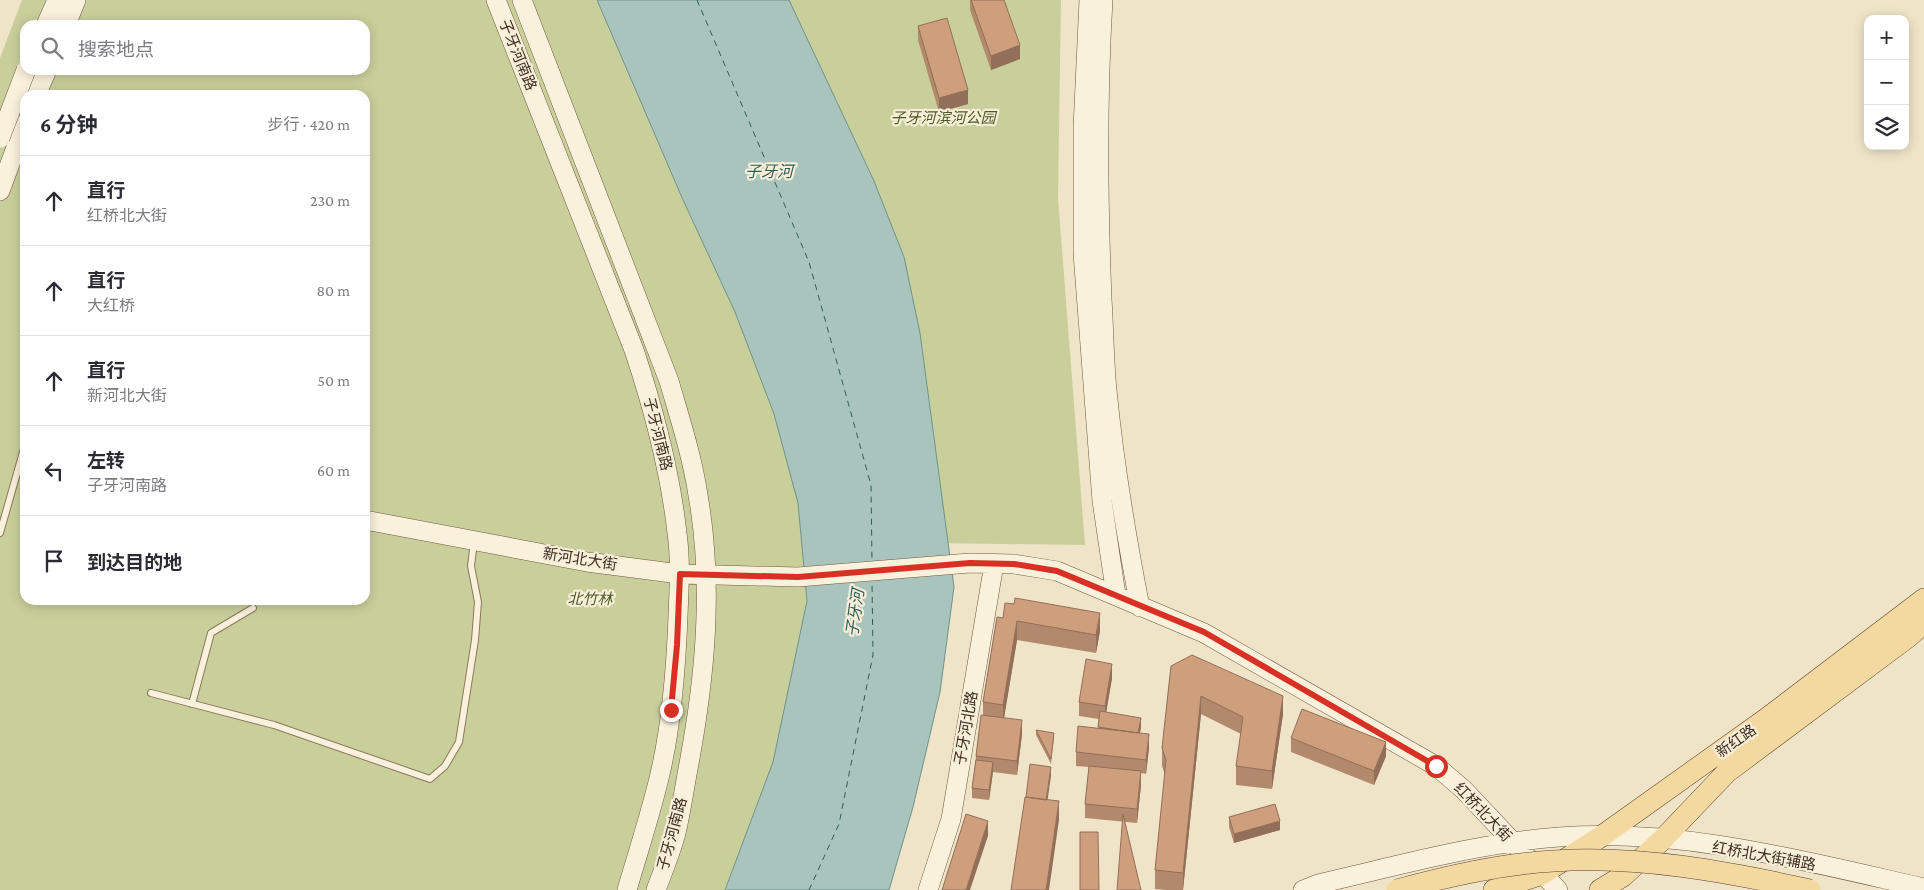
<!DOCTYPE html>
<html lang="zh">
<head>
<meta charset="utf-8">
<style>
	body { margin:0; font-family:"Crimson Pro","Noto Sans SC",serif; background:#f2f2f3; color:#2b2b33 }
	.controls { position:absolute; right:15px; top:15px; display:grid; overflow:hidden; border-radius:10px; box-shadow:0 2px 12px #0003 }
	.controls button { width:45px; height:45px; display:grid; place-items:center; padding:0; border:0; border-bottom:1px solid #e1e1e2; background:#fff; color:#2b2b33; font:25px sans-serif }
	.stop { position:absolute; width:15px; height:15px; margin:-11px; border:4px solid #d93025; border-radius:50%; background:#fff }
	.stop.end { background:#d93025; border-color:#fff; box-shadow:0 1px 5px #0008 }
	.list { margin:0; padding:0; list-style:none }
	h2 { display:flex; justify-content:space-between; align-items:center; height:65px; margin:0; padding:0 20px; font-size:21px }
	h2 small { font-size:16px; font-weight:400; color:#7c7c81 }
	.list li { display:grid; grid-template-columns:32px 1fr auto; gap:15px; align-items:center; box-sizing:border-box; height:90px; padding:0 20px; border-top:1px solid #e1e1e2 }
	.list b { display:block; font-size:19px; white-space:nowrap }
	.list p { margin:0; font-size:16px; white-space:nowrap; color:#7c7c81 }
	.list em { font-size:16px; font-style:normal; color:#7c7c81 }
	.icon { flex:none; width:28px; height:28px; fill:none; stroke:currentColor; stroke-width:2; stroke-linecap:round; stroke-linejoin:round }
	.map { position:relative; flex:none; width:1924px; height:890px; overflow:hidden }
	.search { position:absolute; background:#fff; box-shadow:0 2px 12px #0003; left:20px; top:20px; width:350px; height:55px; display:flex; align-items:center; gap:12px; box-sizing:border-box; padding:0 18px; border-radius:15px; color:#7c7c81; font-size:19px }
	.panel { position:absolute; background:#fff; box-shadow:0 2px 12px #0003; left:20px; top:90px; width:350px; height:515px; border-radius:15px }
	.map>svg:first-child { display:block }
	.green { fill:#c9cf9b; fill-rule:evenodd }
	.water { fill:#a9c4bc; stroke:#6f938a }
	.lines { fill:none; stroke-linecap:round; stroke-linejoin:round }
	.ferry { stroke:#2f5d5a; stroke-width:1; stroke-dasharray:6 5; stroke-linecap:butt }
	.lane-casing { stroke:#8d765c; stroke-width:8 }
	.secondary-casing { stroke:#6f573f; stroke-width:20 }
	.primary-casing { stroke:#5b4430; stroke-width:22 }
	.lane { stroke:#faf1dc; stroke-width:6 }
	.secondary { stroke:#faf1dc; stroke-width:19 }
	.primary { stroke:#f3d9a0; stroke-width:21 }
	.secondary-bridge-casing { stroke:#6f573f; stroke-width:20; stroke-linecap:butt }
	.primary-bridge-casing { stroke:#5b4430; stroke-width:22; stroke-linecap:butt }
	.secondary-bridge { stroke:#faf1dc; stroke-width:19 }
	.primary-bridge { stroke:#f3d9a0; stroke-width:21 }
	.wall { fill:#b2896c }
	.shaded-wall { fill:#916f58 }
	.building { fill:#cf9f7d; stroke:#916f58 }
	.route { stroke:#d93025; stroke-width:6 }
	.labels { text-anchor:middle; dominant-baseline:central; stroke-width:4.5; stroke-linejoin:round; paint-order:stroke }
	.street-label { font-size:15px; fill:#3d2e20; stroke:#f7eed8 }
	.park-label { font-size:15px; font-style:italic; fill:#4d5a26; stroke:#f7eed8 }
	.water-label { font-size:16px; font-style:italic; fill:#2f5d5a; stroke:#f7eed8 }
</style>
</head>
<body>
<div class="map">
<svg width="1924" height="890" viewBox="0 0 1924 890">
	<rect width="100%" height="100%" fill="#f0e4c8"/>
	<path class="green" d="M22,0H626L784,384L816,611L740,890H0V58ZM25,25H365V70H25ZM25,95H365V600H25Z
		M760,0H1061L1058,198L1085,545L931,543Z"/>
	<path class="water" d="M597,0H789L874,181L904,257L920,333L954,587L940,692L913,807L889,890H725L773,762L807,601L798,503L774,414L735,312L683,200Z"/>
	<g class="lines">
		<path class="ferry" d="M697,0L809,262L871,485L872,562
			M809,890L839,824L873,655L872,581"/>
		<defs>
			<path id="lane" d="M0,533L25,445
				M151,693L274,725L430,779L445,766L459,742L475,640L478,602L471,566L474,542
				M192,704L211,633L253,608"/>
			<path id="secondary" d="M496,0L634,350C654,410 670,470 677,533C681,561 679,589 678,616C676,669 672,723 660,774C651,813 638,852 627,890
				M522,0L669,381C680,419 692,456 698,495C714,587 705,679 688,769C684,790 681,812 676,833C671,852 663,871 656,890
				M1089,0L1083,128V253L1102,501L1116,595
				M1103,0C1097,100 1098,199 1102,299C1104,329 1104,360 1107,390C1114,463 1126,535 1140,607
				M46,25L57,0
				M66,25L76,0
				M36,95L47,70
				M0,191L25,123
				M365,520L587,562L680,574L798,577L970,563L1014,564L1057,571L1204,633L1436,766L1464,790L1558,890
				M928,890L951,819L994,564
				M1303,890L1318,884C1397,866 1477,843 1559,837C1682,828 1805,861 1924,888"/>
			<path id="primary" d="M1494,890L1542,874L1602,836L1766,719L1924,599
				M1600,890L1623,876L1663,839L1727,772L1908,637L1924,623"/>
		</defs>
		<use href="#lane" class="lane-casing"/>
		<use href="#secondary" class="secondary-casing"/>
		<use href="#primary" class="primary-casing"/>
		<use href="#lane" class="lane"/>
		<use href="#secondary" class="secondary"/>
		<use href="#primary" class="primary"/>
		<defs>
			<path id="secondary-bridge" d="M0,138L26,70"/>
			<path id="primary-bridge" d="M1397,890C1449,876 1501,864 1554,861C1638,855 1729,872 1810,890"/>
		</defs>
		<use href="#secondary-bridge" class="secondary-bridge-casing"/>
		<use href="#primary-bridge" class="primary-bridge-casing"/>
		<use href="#secondary-bridge" class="secondary-bridge"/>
		<use href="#primary-bridge" class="primary-bridge"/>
	</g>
	<path class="wall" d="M970,0H1004L1020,59L991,70L970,10Z
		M918,26L968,104L939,112L918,40Z
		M997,617L1100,631L1096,653L1017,640L1004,718L1022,734L1017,775L993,772L989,800L972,798V788L976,756L983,715V702Z
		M1171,666L1283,714L1272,789L1236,785V766L1241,734L1201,714L1183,890H1167L1155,889V870L1165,775L1162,766V748Z
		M1112,678L1106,712L1141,727L1140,733L1149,748L1146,774L1141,773V785L1137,823L1085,818V804L1089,767L1076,766V752L1098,728L1099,719L1079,716V702Z
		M1036,730L1054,737L1051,764L1036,735Z
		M1291,738L1386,756L1374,785L1291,752Z
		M1229,817L1280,830L1234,843L1229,827Z"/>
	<path class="shaded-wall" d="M1020,45V59L991,70V56Z
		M968,90V104L939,112V98Z
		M1100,613V631L1096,653V635Z
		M1017,621V640L1003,724V705Z
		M1112,664V678L1105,720V706Z
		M1201,696V714L1183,890V873Z
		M1283,696V714L1272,789V771Z
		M1141,718V727L1138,743V734Z
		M1022,720V734L1017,775V761Z
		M1149,734V748L1146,774V760Z
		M1386,742V756L1374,785V771Z
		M993,762V772L989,800V790Z
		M1051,767V776L1045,818V809Z
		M1141,771V785L1137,823V809Z
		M1059,801V820L1049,890H1046Z
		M988,821V836L970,890H966Z
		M1280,821V830L1234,843V834Z"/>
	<path class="building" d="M971,0H1004L1020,45L991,56Z
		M947,18L968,90L939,98L918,26Z
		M1015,598L1100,613L1096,635L1017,621L1003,705L983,702L997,617L1003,618L1005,603L1014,604Z
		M1192,655L1283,696L1272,771L1236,766L1243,717L1201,696L1183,873L1155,870L1166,760L1162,748L1171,666Z
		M1086,659L1112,664L1105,706L1079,702Z
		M1302,709L1386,742L1374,771L1291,738Z
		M1100,711L1141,718L1138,733L1098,727Z
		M981,715L1022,720L1017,761L976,756Z
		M1078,726L1149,734L1146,760L1076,752Z
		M1036,730L1054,733L1051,759Z
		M976,760L993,762L989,790L972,788Z
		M1030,764L1051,767L1046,800L1026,797Z
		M1089,766L1141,771L1137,809L1085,804Z
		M1025,797L1059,801L1046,890H1011Z
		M1275,804L1280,821L1234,834L1229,817Z
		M966,814L988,821L966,890H942Z
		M1123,814L1141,890H1117Z
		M1080,832H1098L1099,890H1080Z"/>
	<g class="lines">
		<path class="route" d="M671,710L677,645L680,574L798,577L970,563L1014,564L1057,571L1204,632L1436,766"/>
	</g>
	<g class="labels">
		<g class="street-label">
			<text transform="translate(518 55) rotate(68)">子牙河南路</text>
			<text transform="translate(658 434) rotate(76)">子牙河南路</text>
			<text transform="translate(580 559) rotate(9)">新河北大街</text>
			<text transform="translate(966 728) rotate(-80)">子牙河北路</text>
			<text transform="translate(1736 741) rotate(-35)">新红路</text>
			<text transform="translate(1483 812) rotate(46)">红桥北大街</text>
			<text transform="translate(672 834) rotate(-75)">子牙河南路</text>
			<text transform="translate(1764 856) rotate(10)">红桥北大街辅路</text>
		</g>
		<g class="park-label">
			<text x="943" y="118">子牙河滨河公园</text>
			<text x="590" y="599">北竹林</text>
		</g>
		<g class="water-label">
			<text x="769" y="171">子牙河</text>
			<text transform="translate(855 613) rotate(-82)">子牙河</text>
		</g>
	</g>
</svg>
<div class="controls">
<button>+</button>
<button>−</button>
<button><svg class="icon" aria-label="layers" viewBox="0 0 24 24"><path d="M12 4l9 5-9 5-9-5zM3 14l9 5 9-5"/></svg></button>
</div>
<div class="stop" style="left:1436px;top:766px"></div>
<div class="stop end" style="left:671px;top:710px"></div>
<div class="search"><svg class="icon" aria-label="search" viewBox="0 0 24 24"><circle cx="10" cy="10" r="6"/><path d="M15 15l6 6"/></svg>搜索地点</div>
<section class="panel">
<h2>6 分钟<small>步行 · 420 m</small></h2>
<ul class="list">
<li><svg class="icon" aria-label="ahead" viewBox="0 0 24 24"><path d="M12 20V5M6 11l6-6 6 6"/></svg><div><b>直行</b><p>红桥北大街</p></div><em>230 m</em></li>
<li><svg class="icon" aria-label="ahead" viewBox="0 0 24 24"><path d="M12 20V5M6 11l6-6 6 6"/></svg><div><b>直行</b><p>大红桥</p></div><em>80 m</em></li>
<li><svg class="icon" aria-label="ahead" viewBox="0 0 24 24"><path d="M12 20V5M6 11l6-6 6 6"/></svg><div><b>直行</b><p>新河北大街</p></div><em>50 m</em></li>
<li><svg class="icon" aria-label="left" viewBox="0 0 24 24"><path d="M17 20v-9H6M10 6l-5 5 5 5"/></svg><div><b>左转</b><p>子牙河南路</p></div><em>60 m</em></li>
<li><svg class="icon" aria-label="arrive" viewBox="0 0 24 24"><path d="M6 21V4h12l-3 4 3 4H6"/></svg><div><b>到达目的地</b></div></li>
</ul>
</section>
</div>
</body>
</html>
